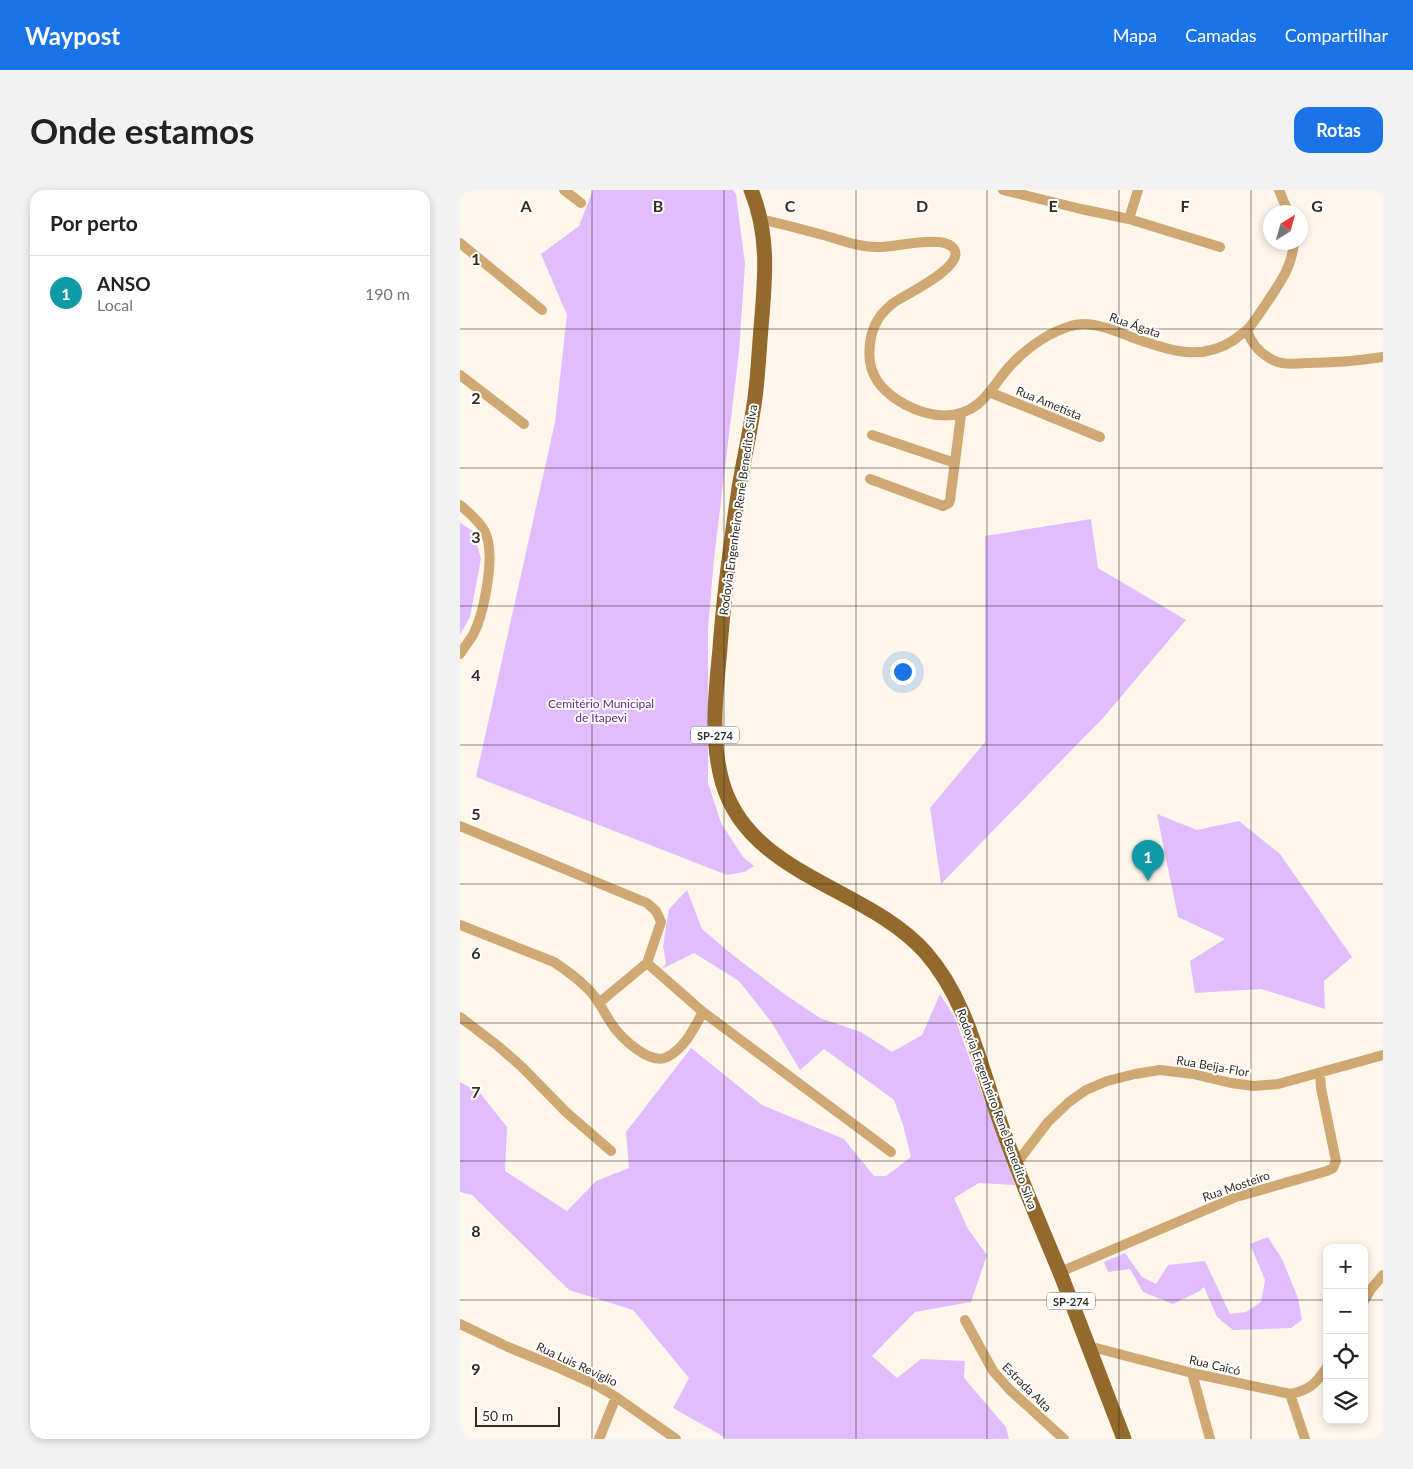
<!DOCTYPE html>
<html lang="pt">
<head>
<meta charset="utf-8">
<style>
	body { margin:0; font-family:Lato,sans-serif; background:#f2f2f2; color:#222 }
	.controls { position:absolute; right:15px; bottom:15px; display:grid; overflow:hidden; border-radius:10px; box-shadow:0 2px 8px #0003 }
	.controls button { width:45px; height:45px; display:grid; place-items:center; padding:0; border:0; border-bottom:1px solid #e0e0e0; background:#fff; color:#222; font:25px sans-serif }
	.compass { position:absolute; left:803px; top:15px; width:45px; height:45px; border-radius:50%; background:#fff; box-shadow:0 2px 8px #0003; rotate:37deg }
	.scale { position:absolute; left:15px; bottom:12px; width:85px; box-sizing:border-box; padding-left:5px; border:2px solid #302b24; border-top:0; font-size:14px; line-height:18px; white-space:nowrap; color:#302b24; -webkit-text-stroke:4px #fff; paint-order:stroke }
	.you { position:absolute; left:442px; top:481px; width:18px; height:18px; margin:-12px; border:4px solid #fff; border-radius:50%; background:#1a73e8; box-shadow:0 0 0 8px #1a73e833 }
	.badge { display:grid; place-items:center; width:32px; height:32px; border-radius:50%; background:#1a73e8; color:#fff; font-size:16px; font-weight:700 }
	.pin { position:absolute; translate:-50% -41px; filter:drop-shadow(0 1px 2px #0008) }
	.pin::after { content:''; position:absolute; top:26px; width:18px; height:15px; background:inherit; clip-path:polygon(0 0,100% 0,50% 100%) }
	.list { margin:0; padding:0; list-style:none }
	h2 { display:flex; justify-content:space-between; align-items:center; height:65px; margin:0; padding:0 20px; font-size:21px }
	h2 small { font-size:16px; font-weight:400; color:#767676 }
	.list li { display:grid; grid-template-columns:32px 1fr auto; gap:15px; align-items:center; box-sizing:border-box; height:75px; padding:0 20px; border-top:1px solid #e0e0e0 }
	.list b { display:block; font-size:19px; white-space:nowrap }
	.list p { margin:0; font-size:16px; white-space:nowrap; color:#767676 }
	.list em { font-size:16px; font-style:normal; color:#767676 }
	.icon { flex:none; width:28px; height:28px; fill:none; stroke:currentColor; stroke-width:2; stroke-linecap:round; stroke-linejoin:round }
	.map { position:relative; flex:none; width:923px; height:1249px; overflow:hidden; border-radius:15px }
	header { display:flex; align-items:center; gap:30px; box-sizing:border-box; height:70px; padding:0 25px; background:#1a73e8; color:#fff }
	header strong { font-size:24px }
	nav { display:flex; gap:28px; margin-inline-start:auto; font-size:18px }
	.intro { display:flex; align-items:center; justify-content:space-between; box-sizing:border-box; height:120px; padding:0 30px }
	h1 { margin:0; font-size:35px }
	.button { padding:12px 22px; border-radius:15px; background:#1a73e8; color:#fff; font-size:18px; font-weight:700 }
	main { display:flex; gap:30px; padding:0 30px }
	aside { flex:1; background:#fff; border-radius:15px; box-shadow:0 2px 8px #0003 }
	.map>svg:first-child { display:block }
	.green { fill:#e1bdfe }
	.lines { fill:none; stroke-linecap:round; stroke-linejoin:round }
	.minor { stroke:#cfa873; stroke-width:10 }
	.primary { stroke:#946a2c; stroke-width:15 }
	.grid { fill:none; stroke:#302b24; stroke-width:1; stroke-opacity:0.55 }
	.labels { text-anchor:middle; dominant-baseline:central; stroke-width:4; stroke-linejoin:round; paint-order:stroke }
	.shield { fill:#fff; stroke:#6e6b66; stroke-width:1 }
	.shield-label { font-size:11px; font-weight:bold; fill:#302b24 }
	.street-label { font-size:12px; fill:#302b24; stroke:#fff }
	.park-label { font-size:12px; fill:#632887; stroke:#fff }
	.grid-label { font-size:16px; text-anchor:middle; font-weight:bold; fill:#302b24; stroke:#fff; stroke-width:4; stroke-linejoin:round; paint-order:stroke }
</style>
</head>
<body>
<header>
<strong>Waypost</strong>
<nav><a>Mapa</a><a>Camadas</a><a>Compartilhar</a></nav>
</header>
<div class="intro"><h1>Onde estamos</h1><a class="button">Rotas</a></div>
<main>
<aside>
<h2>Por perto<small></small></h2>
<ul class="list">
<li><span class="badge" style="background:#0f9aa8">1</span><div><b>ANSO</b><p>Local</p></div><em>190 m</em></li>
</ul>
</aside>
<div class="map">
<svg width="923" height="1249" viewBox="0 0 923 1249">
	<rect width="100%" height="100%" fill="#fff6eb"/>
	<path class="green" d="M133,0H273L276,4L285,74L279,162L254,369L248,439V593L261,633L283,667L294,676L284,682L267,685L16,587L95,232L107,125L81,64L119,36Z
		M631,329L638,378L726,430L643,528L481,694L470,618L525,552V346Z
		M0,333L13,341L21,369L10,427L0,445Z
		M697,624L737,640L779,631L820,664L892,767L864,791L865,819L801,799L735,803L730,771L765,749L718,727Z
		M227,700L242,739L274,766L323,803L360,828L401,842L432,862L462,845L480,804L495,828L555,995L519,993L494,1008L508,1039L527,1065L511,1112L455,1122L412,1166L437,1188L461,1169L505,1171L504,1188L546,1237L549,1249H266L259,1244L213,1218L229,1188L173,1120L109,1100L12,1005L0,1002V892L20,903L47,937L45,981L107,1021L136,991L169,978L166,942L231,858L302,915L384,949L414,986H426L451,967L443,935L434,910L364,859L340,880L312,833L279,791L234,763L202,779L206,773L203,756L209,719Z
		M808,1047L822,1069L838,1108L842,1130L831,1138L773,1140L757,1127L744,1097L740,1101L713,1114L683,1102L670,1079L648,1082L644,1072L665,1063L682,1087L696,1094L708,1075L745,1071L770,1124L786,1122L801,1112L805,1090L790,1054Z"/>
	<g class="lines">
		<path class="minor" d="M104,0L121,13
			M543,0L621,19L669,29L760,57
			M819,0L828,22
			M301,29C322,34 342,39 363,45C381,50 401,58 420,57C436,57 485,44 494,59C505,76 449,103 438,110C431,114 426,119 421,125C411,138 408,156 410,172C413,192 429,206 446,215C469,227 497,231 518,214C531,203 539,188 550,176C561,164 575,153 589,145C599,140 612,134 623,134C639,134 656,141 671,147C706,159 739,173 774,150C778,146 784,143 788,139C794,132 799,124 804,117C818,95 832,79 834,52
			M669,29L678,0
			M0,53L82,120
			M787,140C791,154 802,165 815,171C824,175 836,174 846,173C872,173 897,171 923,167
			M0,185L64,234
			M529,202L640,247
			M412,245L495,273
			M410,289L483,316L489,313L490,310L501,225
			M0,315C8,322 18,330 24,340C37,362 24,423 13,445C9,451 4,458 0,464
			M0,636L187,713L196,721L201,732L187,773L140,812
			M0,735L94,772C106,780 117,788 127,798C138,808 143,821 151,833C160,847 190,876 207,867C225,858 234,838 243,822
			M187,773L243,822L431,962
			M0,827L38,856L62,877L106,922L151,961
			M556,974L588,932L609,912L626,900L647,891L675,884L700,880L733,884L771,893L794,896L818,894L923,865
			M600,1082L776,1007L867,981L873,978L876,971L861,898L860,883
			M904,1111L911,1099L923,1085
			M505,1130L533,1181L550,1200L604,1249
			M0,1134L48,1157L97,1177L136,1195L156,1207L216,1249
			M628,1156L732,1183L830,1204C849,1200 856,1194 867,1177
			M732,1183L750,1249
			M830,1204L845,1249
			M139,1249L156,1207"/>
		<path class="primary" d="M291,0C310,46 305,90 301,138C299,161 298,185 295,208C291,238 284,268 279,298C271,351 264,404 260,458C256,502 250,547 262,591C288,686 407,696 466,763C499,801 513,848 528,895C536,922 546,949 556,975C570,1012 586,1048 601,1085C622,1140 643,1194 664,1249"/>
	</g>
	<path class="grid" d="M132,0V1249M264,0V1249M396,0V1249M527,0V1249M659,0V1249M791,0V1249M0,139H923M0,278H923M0,416H923M0,555H923M0,694H923M0,833H923M0,971H923M0,1110H867M904,1110H923"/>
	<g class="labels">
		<g class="shield">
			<rect x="231" y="536.5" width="48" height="17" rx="4"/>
			<rect x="587" y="1102.5" width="48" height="17" rx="4"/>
		</g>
		<g class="shield-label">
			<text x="255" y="545">SP-274</text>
			<text x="611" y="1111">SP-274</text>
		</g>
		<g class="street-label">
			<text transform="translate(675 135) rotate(19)">Rua Ágata</text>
			<text transform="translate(589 213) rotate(22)">Rua Ametista</text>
			<text transform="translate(278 320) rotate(-82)">Rodovia Engenheiro Renê Benedito Silva</text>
			<text transform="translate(753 876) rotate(10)">Rua Beija-Flor</text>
			<text transform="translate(537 919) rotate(70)">Rodovia Engenheiro Renê Benedito Silva</text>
			<text transform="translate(776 996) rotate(-19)">Rua Mosteiro</text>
			<text transform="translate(117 1174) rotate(25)">Rua Luis Reviglio</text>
			<text transform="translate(755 1175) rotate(13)">Rua Caicó</text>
			<text transform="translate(567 1197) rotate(45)">Estrada Alta</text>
		</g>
		<g class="park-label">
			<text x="141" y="513">Cemitério Municipal<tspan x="141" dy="14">de Itapevi</tspan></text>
		</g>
	</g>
	<g class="grid-label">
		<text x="66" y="22">A</text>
		<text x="198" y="22">B</text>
		<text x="330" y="22">C</text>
		<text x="462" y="22">D</text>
		<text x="593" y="22">E</text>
		<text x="725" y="22">F</text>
		<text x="857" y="22">G</text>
		<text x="16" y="75">1</text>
		<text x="16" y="214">2</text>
		<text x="16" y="353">3</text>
		<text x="16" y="491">4</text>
		<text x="16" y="630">5</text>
		<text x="16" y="769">6</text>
		<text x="16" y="908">7</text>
		<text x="16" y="1047">8</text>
		<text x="16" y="1185">9</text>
	</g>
</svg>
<div class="controls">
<button>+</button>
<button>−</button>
<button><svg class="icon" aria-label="locate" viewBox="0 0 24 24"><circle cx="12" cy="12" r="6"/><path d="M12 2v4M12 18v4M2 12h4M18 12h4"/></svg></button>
<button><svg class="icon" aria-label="layers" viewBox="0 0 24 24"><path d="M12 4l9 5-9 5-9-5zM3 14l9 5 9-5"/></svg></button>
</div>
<svg class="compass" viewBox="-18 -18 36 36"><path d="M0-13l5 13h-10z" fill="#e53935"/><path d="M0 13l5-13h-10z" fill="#767676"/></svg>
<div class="scale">50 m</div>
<div class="you"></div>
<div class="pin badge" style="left:688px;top:691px;background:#0f9aa8">1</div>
</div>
</main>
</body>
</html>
